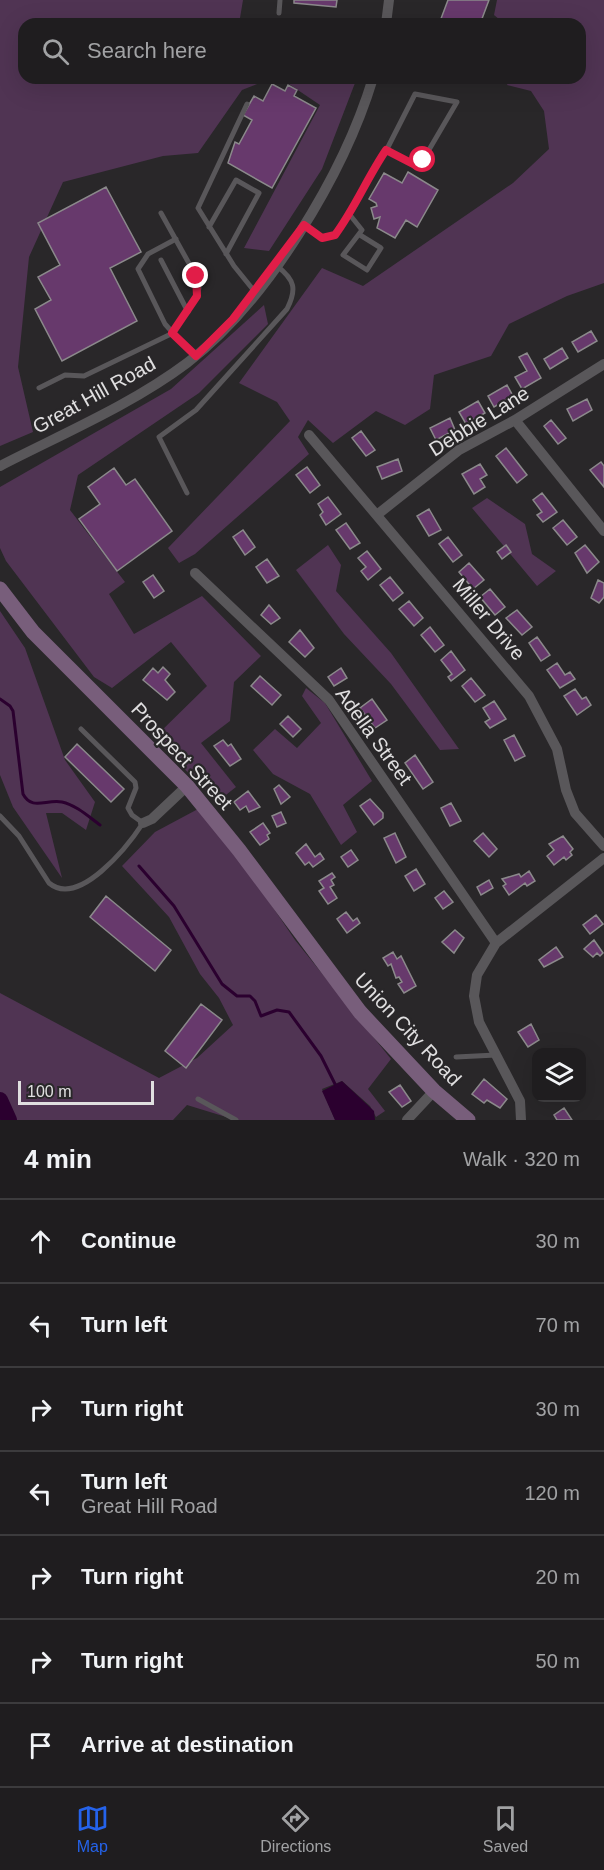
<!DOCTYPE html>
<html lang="en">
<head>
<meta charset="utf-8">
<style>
	body { margin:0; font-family:Helvetica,sans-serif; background:#2c2a2c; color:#f1f3f6 }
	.controls { position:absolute; right:18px; bottom:18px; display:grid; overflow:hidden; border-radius:12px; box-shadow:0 6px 24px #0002 }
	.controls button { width:54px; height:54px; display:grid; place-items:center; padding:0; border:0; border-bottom:2px solid #3c3b3d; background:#1f1d1f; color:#f1f3f6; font:30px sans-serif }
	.scale { position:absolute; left:18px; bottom:15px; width:136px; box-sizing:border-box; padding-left:6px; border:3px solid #e0dfe0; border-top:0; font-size:16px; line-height:21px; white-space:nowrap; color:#e0dfe0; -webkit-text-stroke:4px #292729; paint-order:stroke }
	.stop { position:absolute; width:18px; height:18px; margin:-14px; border:4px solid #e11d48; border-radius:50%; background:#fff }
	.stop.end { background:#e11d48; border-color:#fff; box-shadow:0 2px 6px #0008 }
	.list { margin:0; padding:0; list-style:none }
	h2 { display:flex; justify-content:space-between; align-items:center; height:78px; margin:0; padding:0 24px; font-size:26px }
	h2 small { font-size:20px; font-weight:400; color:#a1a2a4 }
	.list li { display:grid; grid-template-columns:39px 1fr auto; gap:18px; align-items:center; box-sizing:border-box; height:84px; padding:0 24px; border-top:2px solid #3c3b3d }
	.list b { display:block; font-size:22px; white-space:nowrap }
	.list p { margin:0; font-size:20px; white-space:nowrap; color:#a1a2a4 }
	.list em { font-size:20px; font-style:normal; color:#a1a2a4 }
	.icon { flex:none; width:33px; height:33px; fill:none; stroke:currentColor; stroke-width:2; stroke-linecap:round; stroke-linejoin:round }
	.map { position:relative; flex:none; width:604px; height:1120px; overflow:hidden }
	.search { position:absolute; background:#1f1d1f; box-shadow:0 6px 24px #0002; left:18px; right:18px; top:18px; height:66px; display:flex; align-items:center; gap:15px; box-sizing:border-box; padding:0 21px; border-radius:18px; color:#a1a2a4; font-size:22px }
	.sheet { height:666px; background:#1f1d1f }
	nav { display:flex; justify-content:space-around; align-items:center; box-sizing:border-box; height:84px; border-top:2px solid #3c3b3d; background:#1f1d1f; font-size:16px; color:#a1a2a4 }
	nav a { display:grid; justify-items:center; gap:3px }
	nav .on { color:#2563eb }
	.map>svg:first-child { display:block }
	.green { fill:#503453 }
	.water { fill:#2b002f }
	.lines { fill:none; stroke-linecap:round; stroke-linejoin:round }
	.stream { stroke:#2b002f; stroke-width:3 }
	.river { stroke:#2b002f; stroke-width:16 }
	.building { fill:#67396c; stroke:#8b898b; stroke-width:1.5 }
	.lane { stroke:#59575a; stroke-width:5 }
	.street { stroke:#59575a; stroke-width:10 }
	.secondary { stroke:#785e7b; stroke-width:15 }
	.route { stroke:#e11d48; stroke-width:8 }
	.labels { text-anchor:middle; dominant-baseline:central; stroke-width:4.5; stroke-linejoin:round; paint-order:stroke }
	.street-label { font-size:20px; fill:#e0dfe0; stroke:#292729 }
</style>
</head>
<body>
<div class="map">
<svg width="604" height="1120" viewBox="0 0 604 1120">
	<rect width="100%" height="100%" fill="#292729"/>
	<path class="green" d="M0,0H243L239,24H24V78H272L242,90L198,153L163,156L63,182L29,257L18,367L33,432L0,446Z
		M497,0H604V283L567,296L509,324L491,356L434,375L430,409L405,425L376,411L333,443L308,420L298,437L309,454L195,554L179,563L168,548L290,421L277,402L239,383L322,268L363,286L513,183L549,149L544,111L531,91L507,85L510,78H580V24H505L494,15Z
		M280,78H354L355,83L322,169L269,251L244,248L320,105Z
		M264,305L268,324L199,393L78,475L70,510L125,582L109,594L134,634L202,596L261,656L234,682L230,721L201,743L236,787L217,802L154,738L207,686L171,642L112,688L94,677L6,561L0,548V487L171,389Z
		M487,498L525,524L532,554L556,571L537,586L472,508Z
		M328,545L341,565L336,591L391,653L459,749L440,750L391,684L344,634L296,570Z
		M0,611L25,648L65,760L95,802L86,830L62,813H46L62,878L13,807L0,775Z
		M306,688L325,703L372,781L343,805L357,832L341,845L310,794L273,774L253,750L275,729L297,748L321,723L302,696Z
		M198,809L240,859L295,940L391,1059L368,1089L385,1111L376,1117L370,1106L342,1081L322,1089L335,1120H236L187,1105L173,1120H0V993L159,1078L197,1058L233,1025L219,998L200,974L169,917L122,866L155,832Z"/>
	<path class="water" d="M342,1081L374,1111L375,1120H335L322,1091Z"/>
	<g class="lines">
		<path class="stream" d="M0,699L10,706L13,711L23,794C32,811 46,799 62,802C76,805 89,817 100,825
			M139,866L174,906L222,984L237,996H250L255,1001L261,1016L277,1010L289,1012L321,1056L337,1088"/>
		<path class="river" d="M0,1100L9,1120"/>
	</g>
	<path class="building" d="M294,0H337L336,7L294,3Z
		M448,0H489L480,24H439Z
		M272,84L285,91L288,85L297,90L294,96L316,108L272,188L228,163L235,142L239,144L252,120L243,115L254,96L263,101Z
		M408,172L438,190L417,227L406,220L395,238L377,228L380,217L374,219L371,208L377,206L376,203L369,199L384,173L402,183Z
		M106,187L141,252L110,268L137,321L62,361L35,309L51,300L38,277L60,265L38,223Z
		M591,331L597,341L578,352L572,342Z
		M562,348L568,358L550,369L544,359Z
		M527,353L541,378L522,389L515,377L527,371L519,357Z
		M507,385L513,396L494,407L488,396Z
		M587,399L592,410L573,421L567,409Z
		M478,401L485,413L466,424L459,412Z
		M450,418L455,430L436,440L430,428Z
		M551,420L566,438L558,444L544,426Z
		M361,431L375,450L366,456L352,438Z
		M506,448L527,475L517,483L496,456Z
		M398,459L402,471L382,479L377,467Z
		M601,462L604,466V487L590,470Z
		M480,464L487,475L480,479L485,487L474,494L462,474Z
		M307,467L320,485L310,493L296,475Z
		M114,468L126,485L135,479L172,531L117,571L79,519L100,504L88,487Z
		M542,493L557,512L543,522L537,515L542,512L533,500Z
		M328,497L341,514L326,525L320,515L323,512L318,504Z
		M429,509L441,530L429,536L417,516Z
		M563,520L577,537L567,545L553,528Z
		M346,523L360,543L350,549L336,530Z
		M243,530L255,547L245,555L233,537Z
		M448,537L462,555L453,562L439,544Z
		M506,545L511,552L502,559L497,552Z
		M585,545L599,562L587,573L575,553Z
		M367,551L381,569L368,580L361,571L366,567L358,558Z
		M267,559L279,576L267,583L256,567Z
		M469,563L484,580L473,589L459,572Z
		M153,575L164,591L154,598L143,582Z
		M390,577L403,593L393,601L380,585Z
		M598,580L604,583V597L599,603L591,598Z
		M490,589L505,607L495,615L480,597Z
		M409,601L423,618L414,626L399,609Z
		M269,605L280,618L271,624L261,615Z
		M517,610L532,627L522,635L506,618Z
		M430,627L444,645L435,652L421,635Z
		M300,630L314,648L305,657L289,642Z
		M537,637L550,655L541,661L529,643Z
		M451,651L465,670L451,681L448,677L452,674L441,660Z
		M557,663L565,675L570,672L575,679L560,688L547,670Z
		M163,667L170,674L165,680L175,692L167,700L143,680L153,668L158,673Z
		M341,668L347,678L334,686L328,677Z
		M260,676L281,695L272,705L251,686Z
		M471,678L485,695L475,702L462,686Z
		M575,689L582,699L586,697L591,705L577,715L564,696Z
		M372,699L387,720L375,728L360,708Z
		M494,701L506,719L490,728L485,722L490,719L483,708Z
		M288,716L301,729L293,737L280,724Z
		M514,735L525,756L515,761L504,740Z
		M223,740L228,746L231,744L241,759L230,766L214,746Z
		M77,744L124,789L111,802L65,757Z
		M415,755L433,782L423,789L405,763Z
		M279,785L290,797L281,804L274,789Z
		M248,791L260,807L249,812L246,806L240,810L234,802Z
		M370,799L383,813V818L374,825L360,806Z
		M451,803L461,821L450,826L441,808Z
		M281,812L286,823L277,827L272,816Z
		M263,823L270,833L267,835L269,839L260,845L250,832Z
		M395,833L406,857L396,863L384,838Z
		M483,833L497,849L489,857L474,841Z
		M563,836L573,849L570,852L572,855L566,860L564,857L554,865L547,856L554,850L549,844Z
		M306,844L315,857L320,853L324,859L313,867L309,862L305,865L296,853Z
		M351,850L358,860L348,867L341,857Z
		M416,869L425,884L414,891L405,876Z
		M529,871L535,881L527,886L525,883L509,895L503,886L506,884L502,879L519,874L521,877Z
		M332,873L335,877L331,880L334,885L330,887L337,898L328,904L319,891L324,888L319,881Z
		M489,880L493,888L481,895L477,887Z
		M444,891L453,902L443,909L435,898Z
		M106,896L171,950L155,971L90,917Z
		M346,912L353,921L357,918L360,923L347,933L337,919Z
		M596,915L603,924L590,934L583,925Z
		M455,930L464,938L454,953L442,942Z
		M594,940L603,953L600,956L597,953L593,957L584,949Z
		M556,947L563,957L544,967L539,960Z
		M393,952L397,959L401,956L416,986L404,993L398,984L402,982L399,977L396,978L391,964L388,966L383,958Z
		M201,1004L222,1020L186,1068L165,1051Z
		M531,1024L539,1040L528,1047L518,1032Z
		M484,1079L507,1099L500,1108L487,1100L484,1103L472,1094Z
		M400,1085L411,1101L402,1107L389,1092Z
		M564,1108L572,1120H557L554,1115Z"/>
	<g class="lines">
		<path class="lane" d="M279,13L280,0
			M247,104L198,208L234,266L255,292
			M161,213L196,276L199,288L197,296L173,333L196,356
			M350,215L362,230L343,255L367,270L381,248L360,235
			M305,226L322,238L335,235C355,208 367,178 386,150L388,147L415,94L457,102L423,160L417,166L386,150
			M209,227L236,180L259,193L226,254
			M161,260L188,312
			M39,388L65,375L84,376L173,333L165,324L138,269L148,254L176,239
			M187,493L159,437L196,410L287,309C297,289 295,280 277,266
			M0,816L19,836L49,883C79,908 128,846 143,823L132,815L128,808L136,788L135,782L81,729
			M456,1057L496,1055
			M198,1099L236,1120"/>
		<path class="street" d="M386,24L389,0
			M515,420L604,531
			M309,435L529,696L557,749L566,790L575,813L604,846
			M0,466C62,434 131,405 187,363C267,302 344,174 373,78
			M378,514L459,450L515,420L604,364
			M195,573L329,700L496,943
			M143,823L152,819L187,786
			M407,1120L434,1091
			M521,1120L520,1101L479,1022L474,996L477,975L496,943L604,858"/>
		<path class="secondary" d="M0,589L33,632L187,786L239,850L360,1012L434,1091L468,1120"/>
	</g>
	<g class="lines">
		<path class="route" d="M196,276L197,296L172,333L196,356L233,319L304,225L322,238L335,235C355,208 367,178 386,150L417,166L423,160"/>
	</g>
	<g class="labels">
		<g class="street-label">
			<text transform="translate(94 395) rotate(-29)">Great Hill Road</text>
			<text transform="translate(479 421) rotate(-32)">Debbie Lane</text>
			<text transform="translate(489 619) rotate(50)">Miller Drive</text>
			<text transform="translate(374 736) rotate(54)">Adella Street</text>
			<text transform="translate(182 756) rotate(47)">Prospect Street</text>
			<text transform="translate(408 1029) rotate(47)">Union City Road</text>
		</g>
	</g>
</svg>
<div class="controls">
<button><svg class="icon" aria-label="layers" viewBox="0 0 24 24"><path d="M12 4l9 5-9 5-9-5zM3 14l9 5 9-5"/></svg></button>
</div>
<div class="scale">100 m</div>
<div class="stop" style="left:423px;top:160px"></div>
<div class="stop end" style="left:196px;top:276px"></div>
<div class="search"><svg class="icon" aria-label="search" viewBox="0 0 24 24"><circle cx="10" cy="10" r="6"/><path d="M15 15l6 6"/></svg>Search here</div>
</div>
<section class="sheet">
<h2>4 min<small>Walk · 320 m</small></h2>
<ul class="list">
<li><svg class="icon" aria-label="ahead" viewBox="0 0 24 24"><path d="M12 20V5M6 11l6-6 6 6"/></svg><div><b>Continue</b></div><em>30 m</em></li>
<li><svg class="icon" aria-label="left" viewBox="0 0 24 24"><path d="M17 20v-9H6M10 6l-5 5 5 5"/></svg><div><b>Turn left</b></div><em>70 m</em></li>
<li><svg class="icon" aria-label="right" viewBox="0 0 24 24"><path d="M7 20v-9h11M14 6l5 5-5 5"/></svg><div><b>Turn right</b></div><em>30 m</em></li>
<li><svg class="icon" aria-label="left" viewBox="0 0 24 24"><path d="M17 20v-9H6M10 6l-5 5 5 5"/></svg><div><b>Turn left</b><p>Great Hill Road</p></div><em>120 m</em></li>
<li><svg class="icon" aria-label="right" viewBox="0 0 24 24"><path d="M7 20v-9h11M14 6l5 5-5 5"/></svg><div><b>Turn right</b></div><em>20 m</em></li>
<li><svg class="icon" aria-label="right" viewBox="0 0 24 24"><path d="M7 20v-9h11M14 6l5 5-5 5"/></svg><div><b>Turn right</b></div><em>50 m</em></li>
<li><svg class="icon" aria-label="arrive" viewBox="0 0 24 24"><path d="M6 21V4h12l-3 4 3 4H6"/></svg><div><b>Arrive at destination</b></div></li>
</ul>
</section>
<nav>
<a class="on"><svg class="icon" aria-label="map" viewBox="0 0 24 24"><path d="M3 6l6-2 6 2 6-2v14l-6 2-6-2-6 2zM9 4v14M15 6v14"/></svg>Map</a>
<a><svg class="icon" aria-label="directions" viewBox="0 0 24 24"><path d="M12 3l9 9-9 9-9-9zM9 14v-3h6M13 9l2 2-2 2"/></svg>Directions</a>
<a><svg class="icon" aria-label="saved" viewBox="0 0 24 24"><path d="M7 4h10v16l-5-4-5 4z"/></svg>Saved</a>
</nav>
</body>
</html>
